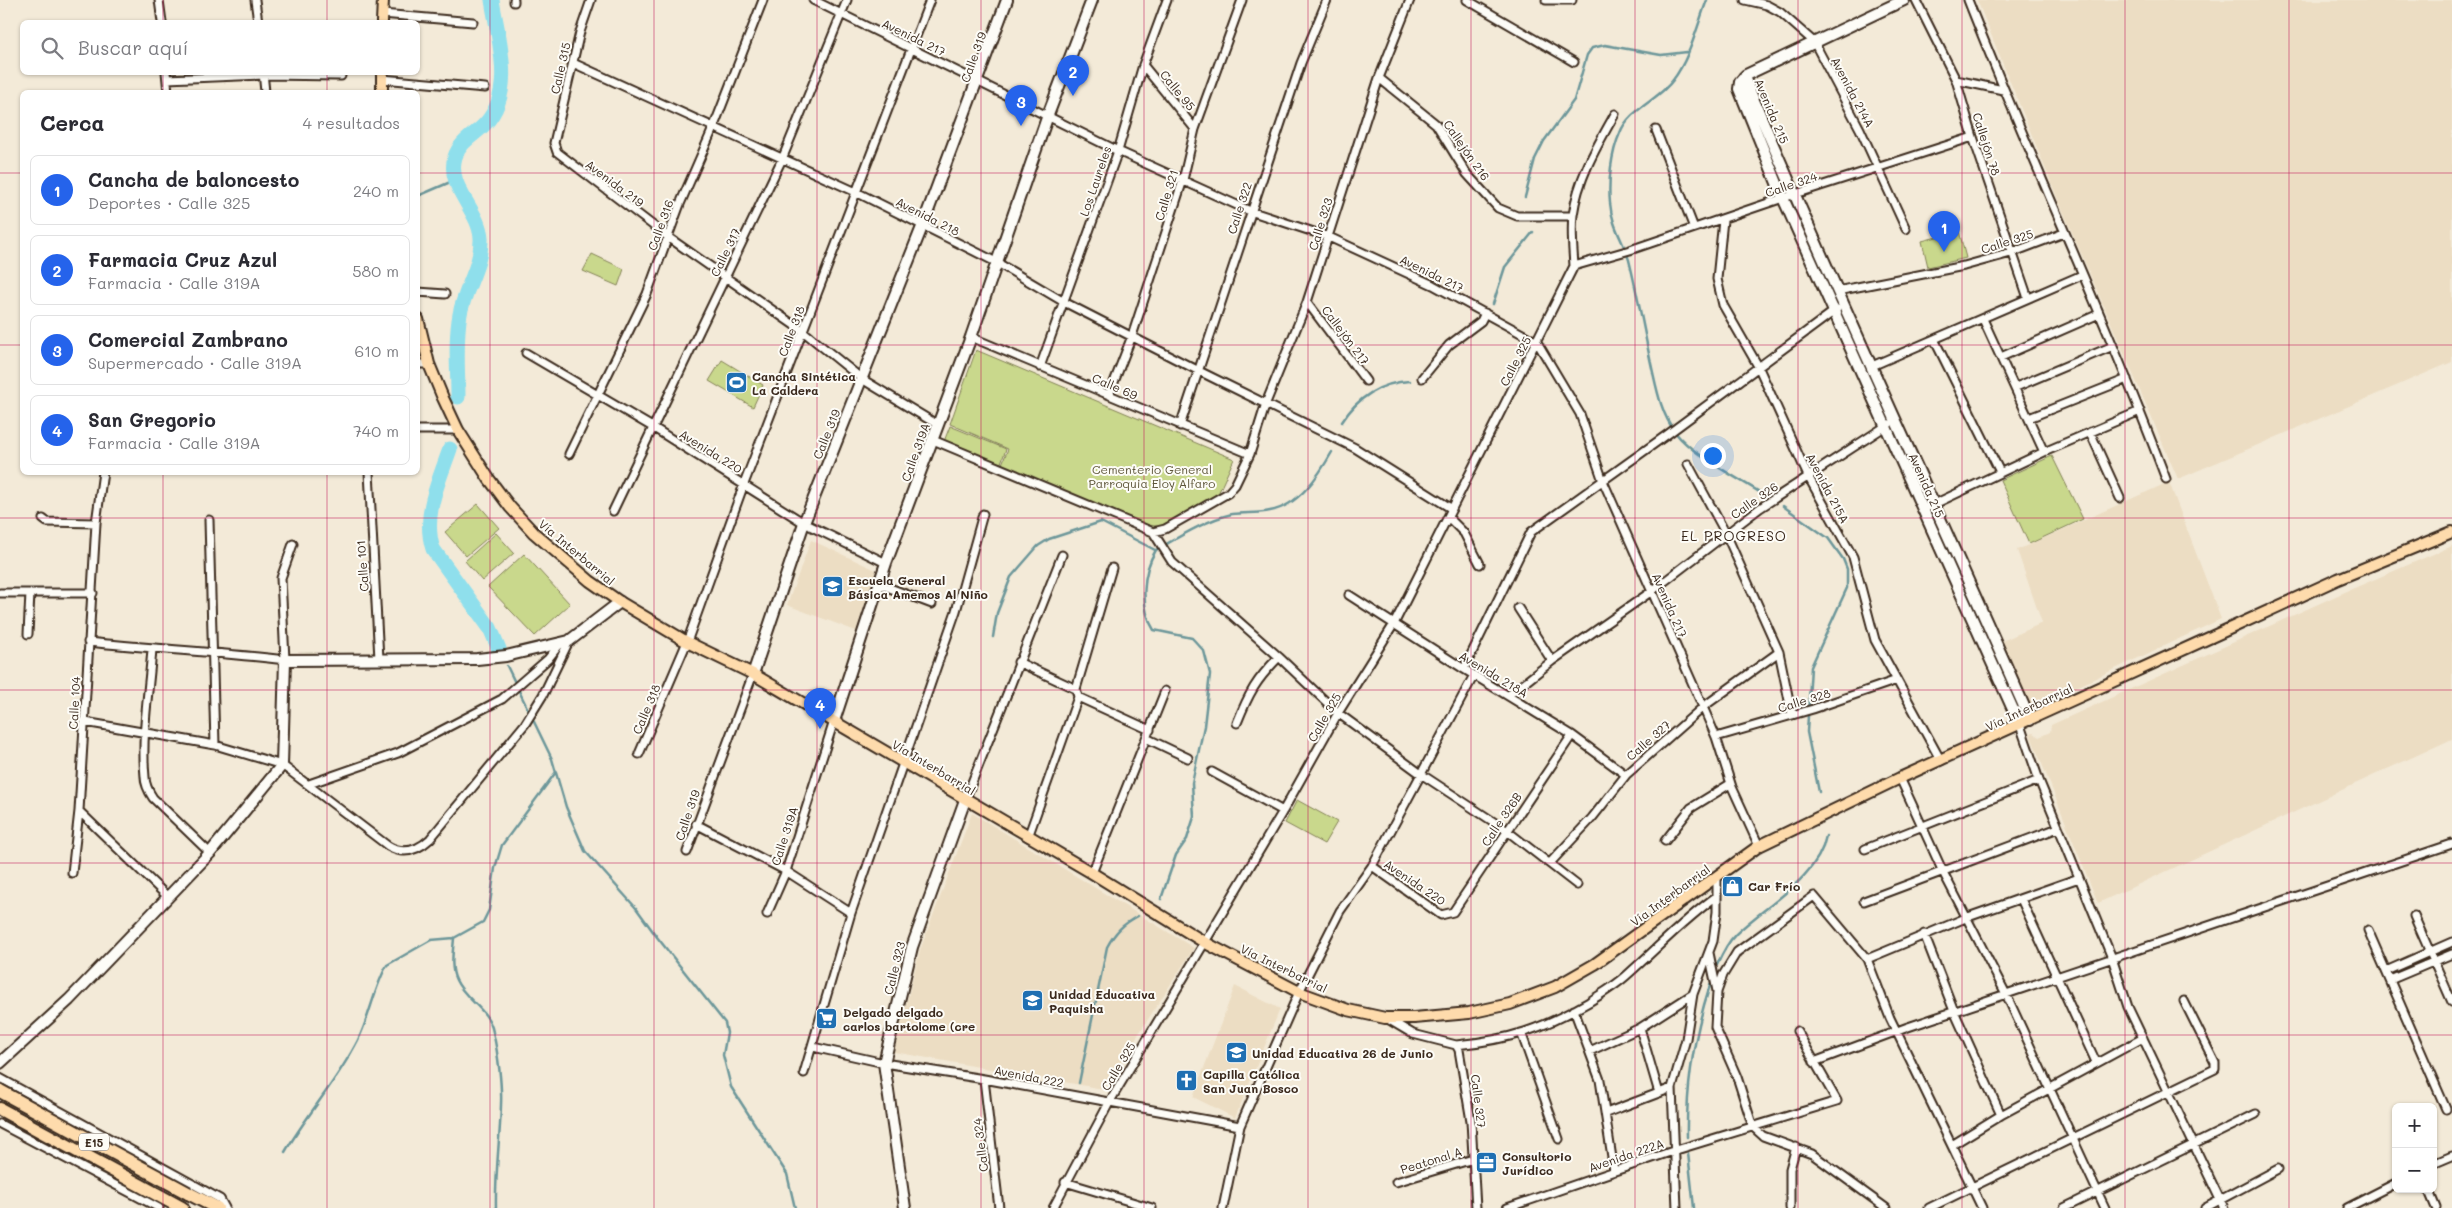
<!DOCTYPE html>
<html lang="es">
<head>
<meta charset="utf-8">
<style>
	body { margin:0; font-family:Mali,sans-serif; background:#f7f7f7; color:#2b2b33 }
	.controls { position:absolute; right:15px; bottom:15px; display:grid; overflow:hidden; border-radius:8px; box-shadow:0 1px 4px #0004 }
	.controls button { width:45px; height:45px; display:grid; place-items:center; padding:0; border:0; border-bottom:1px solid #e1e1e2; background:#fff; color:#2b2b33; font:25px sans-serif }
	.you { position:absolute; left:1712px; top:455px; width:18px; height:18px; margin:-12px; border:4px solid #fff; border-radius:50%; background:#1a73e8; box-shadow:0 0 0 8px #1a73e833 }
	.badge { display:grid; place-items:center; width:32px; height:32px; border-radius:50%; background:#2563eb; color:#fff; font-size:16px; font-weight:700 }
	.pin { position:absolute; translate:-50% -41px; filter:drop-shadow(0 1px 2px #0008) }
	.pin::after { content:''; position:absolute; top:26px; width:18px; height:15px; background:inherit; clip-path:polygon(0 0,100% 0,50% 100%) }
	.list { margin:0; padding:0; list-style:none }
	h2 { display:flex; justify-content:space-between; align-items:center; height:65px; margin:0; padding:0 20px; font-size:21px }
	h2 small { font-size:16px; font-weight:400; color:#7c7c81 }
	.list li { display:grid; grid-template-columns:32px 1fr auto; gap:15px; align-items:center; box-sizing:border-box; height:70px; margin:0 10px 10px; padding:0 10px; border:1px solid #e1e1e2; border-radius:8px }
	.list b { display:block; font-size:19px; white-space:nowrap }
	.list p { margin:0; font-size:16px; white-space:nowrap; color:#7c7c81 }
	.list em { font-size:16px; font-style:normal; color:#7c7c81 }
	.icon { flex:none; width:28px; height:28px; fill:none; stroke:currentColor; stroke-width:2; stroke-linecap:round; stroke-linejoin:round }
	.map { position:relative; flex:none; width:2452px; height:1208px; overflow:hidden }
	.search { position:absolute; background:#fff; box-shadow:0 1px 4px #0004; left:20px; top:20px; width:400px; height:55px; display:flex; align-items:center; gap:12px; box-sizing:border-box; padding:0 18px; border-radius:8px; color:#7c7c81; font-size:19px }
	.panel { position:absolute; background:#fff; box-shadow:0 1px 4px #0004; left:20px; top:90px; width:400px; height:385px; border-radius:8px }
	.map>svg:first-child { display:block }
	.built { fill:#ecddc3 }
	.green { fill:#c9d88c; stroke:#828155 }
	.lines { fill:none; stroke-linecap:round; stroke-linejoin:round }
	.stream { stroke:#6d979a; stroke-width:2.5 }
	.river { stroke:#8fdfec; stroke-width:15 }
	.street-casing { stroke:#3b2a1e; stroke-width:11 }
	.secondary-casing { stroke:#3b2a1e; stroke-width:14 }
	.primary-casing { stroke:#3b2a1e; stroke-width:14 }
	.highway-casing { stroke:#3b2a1e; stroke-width:16 }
	.street { stroke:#fdfcf7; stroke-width:7 }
	.secondary { stroke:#fdfcf7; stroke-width:10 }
	.primary { stroke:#fedbac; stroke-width:10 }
	.highway { stroke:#fedbac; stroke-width:12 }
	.highway-bridge-casing { stroke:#3b2a1e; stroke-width:16; stroke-linecap:butt }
	.highway-bridge { stroke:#fedbac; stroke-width:12 }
	.grid { fill:none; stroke:#c2185b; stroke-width:1; stroke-opacity:0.55 }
	.labels { text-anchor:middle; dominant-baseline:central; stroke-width:4; stroke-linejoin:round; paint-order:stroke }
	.shield { fill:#fdfcf7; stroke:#75695f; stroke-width:1 }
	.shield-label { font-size:11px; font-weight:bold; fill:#3b2a1e }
	.street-label { font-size:12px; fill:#3b2a1e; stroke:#fdfcf7 }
	.poi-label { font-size:12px; font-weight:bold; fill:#3b2a1e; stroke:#fdfcf7; text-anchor:start }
	.park-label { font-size:12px; fill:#5e563a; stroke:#fdfcf7 }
	.neighbourhood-label { font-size:14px; letter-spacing:1px; fill:#3b2a1e; stroke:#fdfcf7 }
</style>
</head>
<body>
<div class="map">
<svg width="2452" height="1208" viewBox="0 0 2452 1208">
	<rect width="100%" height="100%" fill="#f3ead8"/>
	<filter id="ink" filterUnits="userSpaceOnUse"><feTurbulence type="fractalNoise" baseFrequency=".02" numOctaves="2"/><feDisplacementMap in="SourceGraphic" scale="10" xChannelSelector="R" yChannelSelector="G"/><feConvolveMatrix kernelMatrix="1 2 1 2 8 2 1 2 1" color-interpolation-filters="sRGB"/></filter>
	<g filter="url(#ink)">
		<path class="built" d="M1977,0H2452V362L2178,479L2059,202Z
			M2169,482L2221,619L2032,708L2028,707L2000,642L2042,623L2017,550Z
			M811,540L876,570L856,631L787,605Z
			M2452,546V739L2098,903L2030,734L2033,733L2039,737L2050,732L2051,725L2338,595Z
			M972,813L1194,948L1103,1089L894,1052L920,950Z
			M1235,986L1280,1009L1235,1118L1193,1097Z"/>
		<path class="green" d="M1959,231L1966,258L1928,267L1922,241Z
			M592,254L624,269L618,286L583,271Z
			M976,350L1234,459L1218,494L1162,527L1142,524L1002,464L1008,449L950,424Z
			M722,360L763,385L753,407L709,381Z
			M950,426L1006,449L999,468L943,444Z
			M2052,456L2083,519L2029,544L2000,480Z
			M478,504L499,528L466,556L445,532Z
			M496,533L514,553L482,581L465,561Z
			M524,554L570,604L535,636L488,587Z
			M1297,800L1337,822L1324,844L1285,823Z"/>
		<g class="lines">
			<path class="stream" d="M1707,0C1697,26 1690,58 1673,80C1659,100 1629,109 1620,133C1611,153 1608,182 1610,203C1612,227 1623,240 1629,260C1638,296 1644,332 1652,368C1657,390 1661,413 1675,432C1691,454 1736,477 1761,493
				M418,196L455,180
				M1525,197L1535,159L1544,141L1574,100L1587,55L1592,48L1605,45L1661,55L1687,52
				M1493,304L1505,267L1533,232
				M1342,422C1357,398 1381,382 1410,381
				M1783,506L1828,538L1843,559L1847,569V588L1811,667L1807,732L1819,792
				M993,637L997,613L1011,577L1038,546L1049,539L1101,522L1155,550
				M507,666L552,759L566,807L585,851L636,908L657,937L725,1023L727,1033L723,1055L731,1087L787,1174L795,1208
				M1161,899L1176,855L1187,839L1194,817L1192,783L1204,726L1210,674L1204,651L1192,638L1154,630C1140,608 1142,572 1156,550C1179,537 1206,520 1232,514C1245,512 1258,514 1270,511C1299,506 1319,475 1332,452
				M454,938C453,952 450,968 456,980C465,1000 489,1009 493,1032C498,1053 502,1084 501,1105C500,1139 495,1173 496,1208
				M1717,965C1722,954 1727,943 1735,935C1764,906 1818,879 1826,836
				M1079,1083L1107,947C1115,932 1123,924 1138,916
				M1687,1137C1686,1084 1694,1035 1710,985
				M285,1152C307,1114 338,1080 358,1040C370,1016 374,988 387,965L431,940L454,938L483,922L489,910L495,868L502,845L556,772
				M1688,1153L1694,1208"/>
			<path class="river" d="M458,397C458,370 455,341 460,314C465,287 482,266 481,238C479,209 446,187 455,157C460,141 475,135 485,124C516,91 498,39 492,0
				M450,449C439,481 422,515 433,549L490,628L499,649"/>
			<defs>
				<path id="street" d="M159,0L162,22
					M255,0L258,22
					M591,0L580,32L554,143L557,152L668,237L804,332L862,379L938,425
					M813,0L1118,151L1250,211L1329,237L1433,285L1537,342L1580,414L1603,481L1703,707L1716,737L1732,787L1759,846
					M1467,0L1574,62
					M1546,0H1572
					M1745,0L1767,5L1780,12L1814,42L1860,129L1906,229
					M1916,0L1956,80L1973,137L2028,298
					M1968,0C2031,161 2105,317 2166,479
					M514,2V0
					M382,14L473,22
					M573,63L856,192L996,262L1064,302L1199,371L1355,448L1452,509
					M1143,65L1195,129
					M166,72L168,92
					M263,72L265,92
					M1379,78L1436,124L1467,174L1498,208L1517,216H1572
					M167,79L264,75L341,76
					M382,79L485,88
					M1956,80L2003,90
					M1656,130L1694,228
					M1723,220L1717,279L1723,305L1758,366L1808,476L1853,557L1875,640L1941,761
					M1574,266C1573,249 1571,231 1573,215C1578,178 1597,146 1615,114
					M1837,291L1964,266L2011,253L2064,233
					M418,292L445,294
					M1307,302L1366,381
					M1983,319L2044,452
					M971,337L1250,454
					M1935,341L2000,472
					M526,353L654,428L804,523L886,563
					M2001,357L2099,314
					M418,364H429
					M1872,366L2082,275
					M1040,367L1118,151L1143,65L1167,0
					M1422,378L1449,345L1481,321L1485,313
					M2016,387L2113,346
					M1109,395L1132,336L1183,180L1195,129L1242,0
					M2029,418L2127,379
					M1180,426L1301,63L1327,0
					M418,430H458
					M2090,432L2120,498
					M933,440L1153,532L1165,529L1228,493L1235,485L1250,454L1266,403L1307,302L1379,78L1410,0
					M569,454L647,294L680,204L714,126L763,0
					M1688,464L1726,534L1779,652L1792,715
					M103,472L96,523L79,811L168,897
					M369,472L379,659
					M1924,509L2044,452L2140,411
					M613,511L783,157L847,0
					M1448,517L1464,533L1480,564
					M43,519L47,522L96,523
					M209,520L215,745
					M1153,532L1172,562L1279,657L1338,713L1421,774L1506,830L1577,885
					M879,584L932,604
					M0,593H93
					M1349,595L1464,669L1572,735L1626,775
					M1518,608L1552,661
					M28,634L30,593
					M88,642C154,649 219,652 285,660L281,578L293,544
					M152,649C149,691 141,735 145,777C145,785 149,792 153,798L210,853
					M1018,662L1076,689
					M1464,669L1531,532L1668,434L1837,309
					M1509,695L1552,661L1652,591L1760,508L1889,424
					M1078,697L1150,730
					M85,722L215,745L282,765L388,846C403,855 417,851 430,839L525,724L543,695L569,641
					M1237,723C1249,693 1256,680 1279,657
					M2020,725L2039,780L2112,958L2128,1007L2224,1208
					M1716,737L1813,709L1897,680
					M1146,738L1188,758
					M639,754L687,642L744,484L930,0
					M1212,772L1283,811
					M1900,778L1943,872L2006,994L2105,1208
					M309,784L398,753L502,699L548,659L560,644
					M965,800L1062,555
					M696,824L786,871L851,913
					M1028,837L1078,697L1076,689L1112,568
					M1665,841L1691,808L1730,784
					M1865,849L2039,780
					M687,852L753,674
					M1550,863L1592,818L1626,775L1703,707L1779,652
					M1372,866L1441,915L1453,912L1572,735
					M72,873L79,811
					M1092,873L1165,691
					M2021,899L2096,1062
					M1864,901L2058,828
					M767,914L786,871L834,721
					M2414,916L2452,1002
					M2368,930L2446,1109
					M1924,934L1954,1011L2001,1115L2143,1038
					M1709,953L1717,991
					M1867,959L1968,917L2079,878
					M2386,971L2452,942
					M2390,980L2452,954
					M1574,1010L1600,1080L1614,1171
					M1386,1018L1413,1034L1456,1045L1459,1050L1471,1121L1476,1208
					M1640,1028L1659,1093
					M1522,1035L1559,1139
					M1456,1045C1510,1040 1542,1029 1589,1002C1601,994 1615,986 1626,976C1658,948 1682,921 1717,896
					M813,1047L884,1063L984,1079L1240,1126
					M1590,1051L1640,1028L1693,994
					M1814,1062L1908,1027L2452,844
					M804,1073L851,913L956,611L983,514
					M0,1078L220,1199L225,1208
					M984,1079L999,1208
					M1606,1113L1672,1088
					M0,1124L159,1208
					M1952,1145L2001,1115
					M2433,1164L2452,1156
					M1065,1182L1152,1208
					M1396,1182L1473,1159
					M2428,1189L2436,1208
					M1053,1208L1109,1103L1283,811L1338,713L1394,624L1574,266L1630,250L1783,198L1973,137
					M1223,1208L1240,1126L1299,992L1340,911L1372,866L1474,675
					M1507,1208L1673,1151L1837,1101L1797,1031
					M1677,1208L1672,1088L1686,1039L1693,994L1713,941L1717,912V877
					M1790,1208V1169L1796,1147
					M1886,1208L1812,1154L1763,1136L1753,1127L1737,1077L1715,1027L1717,992L1723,975L1737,952L1814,896L1867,959L1890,1018L1982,1208
					M1929,1208L2215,1069V1063L2184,1001
					M2064,1208L2256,1114
					M2205,1208L2278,1169
					M2347,1208L2396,1183"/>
				<path id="secondary" d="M1904,0L1746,75L1740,82L1739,89L1783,198L2020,725
					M1744,77C1835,293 1936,505 2030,720
					M753,674L804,523L922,227L1007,0
					M834,721L886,563L971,337L1048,115L1092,0
					M0,1063L69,1000L168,897L210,853L282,765L285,660L477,659L506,656L569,641L620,602
					M905,1208L884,1063L912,947L965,800"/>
				<path id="primary" d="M382,22L383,0
					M382,72V92
					M418,319L429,364L443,398L458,430L489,479L510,507L534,533L590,581L620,602L687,642L753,674L1092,873L1204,942L1299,992L1348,1010L1385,1018H1414L1469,1013L1510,1004L1555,987L1595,964L1759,846L1900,778L2231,628L2338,579L2452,532"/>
				<path id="highway" d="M0,1109L182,1208
					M188,1193L217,1208"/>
			</defs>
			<use href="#street" class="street-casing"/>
			<use href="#secondary" class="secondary-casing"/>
			<use href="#primary" class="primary-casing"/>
			<use href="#highway" class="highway-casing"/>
			<use href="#street" class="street"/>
			<use href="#secondary" class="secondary"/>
			<use href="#primary" class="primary"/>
			<use href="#highway" class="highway"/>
			<defs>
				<path id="highway-bridge" d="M0,1091L188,1193"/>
			</defs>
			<use href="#highway-bridge" class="highway-bridge-casing"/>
			<use href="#highway-bridge" class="highway-bridge"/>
		</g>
	</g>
	<path class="grid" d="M163,0V22M327,0V22M490,0V1208M654,0V1208M817,0V1208M981,0V1208M1144,0V1208M1308,0V1208M1471,0V1208M1635,0V1208M1798,0V1208M1962,0V1208M2125,0V1208M2289,0V1208M163,72V92M327,72V92M0,173H22M418,173H2452M0,345H22M418,345H2452M163,472V1208M327,472V1208M0,518H2452M0,690H2452M0,863H2452M0,1035H2452"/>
	<defs>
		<symbol id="stadium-square" viewBox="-11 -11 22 22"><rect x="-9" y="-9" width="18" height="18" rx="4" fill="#1f6fb2" stroke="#fdfcf7"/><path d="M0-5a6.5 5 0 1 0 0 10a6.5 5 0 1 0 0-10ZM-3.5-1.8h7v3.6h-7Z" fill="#fff"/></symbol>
		<symbol id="school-square" viewBox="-11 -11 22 22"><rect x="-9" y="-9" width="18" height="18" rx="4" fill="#1f6fb2" stroke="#fdfcf7"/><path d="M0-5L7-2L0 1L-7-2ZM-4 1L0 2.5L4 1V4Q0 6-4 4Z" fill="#fff"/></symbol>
		<symbol id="shop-square" viewBox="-11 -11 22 22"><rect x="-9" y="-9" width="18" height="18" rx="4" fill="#1f6fb2" stroke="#fdfcf7"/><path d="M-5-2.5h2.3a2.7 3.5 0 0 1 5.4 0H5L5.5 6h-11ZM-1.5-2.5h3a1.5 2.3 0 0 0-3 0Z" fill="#fff"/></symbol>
		<symbol id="supermarket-square" viewBox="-11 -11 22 22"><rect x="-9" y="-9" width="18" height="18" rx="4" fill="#1f6fb2" stroke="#fdfcf7"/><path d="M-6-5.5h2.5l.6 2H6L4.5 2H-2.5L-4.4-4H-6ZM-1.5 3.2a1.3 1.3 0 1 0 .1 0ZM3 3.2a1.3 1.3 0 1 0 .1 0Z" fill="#fff"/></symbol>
		<symbol id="church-square" viewBox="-11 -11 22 22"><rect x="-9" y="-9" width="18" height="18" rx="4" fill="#1f6fb2" stroke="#fdfcf7"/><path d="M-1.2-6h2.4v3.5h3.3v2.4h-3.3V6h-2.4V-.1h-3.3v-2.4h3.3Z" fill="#fff"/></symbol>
		<symbol id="office-square" viewBox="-11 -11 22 22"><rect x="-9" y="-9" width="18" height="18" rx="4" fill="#1f6fb2" stroke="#fdfcf7"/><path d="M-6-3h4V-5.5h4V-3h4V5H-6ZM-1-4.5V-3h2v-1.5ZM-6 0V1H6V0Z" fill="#fff"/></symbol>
	</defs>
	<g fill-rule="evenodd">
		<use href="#stadium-square" x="724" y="370" width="25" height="25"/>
		<use href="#school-square" x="820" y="574" width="25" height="25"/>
		<use href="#shop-square" x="1720" y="874" width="25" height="25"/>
		<use href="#school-square" x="1020" y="988" width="25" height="25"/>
		<use href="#supermarket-square" x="814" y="1006" width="25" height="25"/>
		<use href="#school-square" x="1224" y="1040" width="25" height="25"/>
		<use href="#church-square" x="1174" y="1068" width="25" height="25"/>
		<use href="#office-square" x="1474" y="1150" width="25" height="25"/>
	</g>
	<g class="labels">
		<rect class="shield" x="79" y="1133.5" width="30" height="17" rx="4"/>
		<g class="shield-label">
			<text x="94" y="1142">E15</text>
		</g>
		<g class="street-label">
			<text transform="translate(914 37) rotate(26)">Avenida 217</text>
			<text transform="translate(973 57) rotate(-70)">Calle 319</text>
			<text transform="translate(560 68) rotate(-77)">Calle 315</text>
			<text transform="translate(1178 90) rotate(51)">Calle 95</text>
			<text transform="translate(1853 92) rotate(62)">Avenida 214A</text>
			<text transform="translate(1772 111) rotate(67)">Avenida 215</text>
			<text transform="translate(1987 144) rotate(72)">Callejón 78</text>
			<text transform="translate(1467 150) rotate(55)">Callejón 216</text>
			<text transform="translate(1095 181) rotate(-71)">Los Laureles</text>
			<text transform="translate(615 183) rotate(37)">Avenida 219</text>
			<text transform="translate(1791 184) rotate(-19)">Calle 324</text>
			<text transform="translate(1166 195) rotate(-73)">Calle 321</text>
			<text transform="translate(1239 208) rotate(-72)">Calle 322</text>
			<text transform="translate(928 216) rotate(27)">Avenida 218</text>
			<text transform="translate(1320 224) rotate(-73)">Calle 323</text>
			<text transform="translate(660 225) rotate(-70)">Calle 316</text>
			<text transform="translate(2007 241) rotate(-18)">Calle 325</text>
			<text transform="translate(725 252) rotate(-64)">Calle 317</text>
			<text transform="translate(1432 273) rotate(26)">Avenida 217</text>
			<text transform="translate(791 331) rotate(-69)">Calle 318</text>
			<text transform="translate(1346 335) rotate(53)">Callejón 217</text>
			<text transform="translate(1515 361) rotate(-63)">Calle 325</text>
			<text transform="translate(1115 386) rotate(23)">Calle 69</text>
			<text transform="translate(826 434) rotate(-68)">Calle 319</text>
			<text transform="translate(711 451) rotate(32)">Avenida 220</text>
			<text transform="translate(915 452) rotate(-70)">Calle 319A</text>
			<text transform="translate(1927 485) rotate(66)">Avenida 215</text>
			<text transform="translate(1828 488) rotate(62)">Avenida 215A</text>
			<text transform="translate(1754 500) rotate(-35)">Calle 326</text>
			<text transform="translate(577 552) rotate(40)">Vía Interbarrial</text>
			<text transform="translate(362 566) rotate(-94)">Calle 101</text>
			<text transform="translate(1670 605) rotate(66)">Avenida 217</text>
			<text transform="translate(1494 674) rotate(31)">Avenida 218A</text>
			<text transform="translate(1804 700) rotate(-17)">Calle 328</text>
			<text transform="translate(74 703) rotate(-87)">Calle 104</text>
			<text transform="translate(2029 707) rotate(-25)">Vía Interbarrial</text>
			<text transform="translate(646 709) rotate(-67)">Calle 318</text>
			<text transform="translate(1324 717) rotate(-60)">Calle 325</text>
			<text transform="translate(1648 740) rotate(-41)">Calle 327</text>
			<text transform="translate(934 767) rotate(31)">Vía Interbarrial</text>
			<text transform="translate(687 815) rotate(-71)">Calle 319</text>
			<text transform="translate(1501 819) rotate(-56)">Calle 326B</text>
			<text transform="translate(784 836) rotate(-72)">Calle 319A</text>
			<text transform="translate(1415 882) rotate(34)">Avenida 220</text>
			<text transform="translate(1670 895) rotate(-36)">Vía Interbarrial</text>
			<text transform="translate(894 968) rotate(-76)">Calle 323</text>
			<text transform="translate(1284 968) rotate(26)">Vía Interbarrial</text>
			<text transform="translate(1118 1066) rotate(-59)">Calle 325</text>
			<text transform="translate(1029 1076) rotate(11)">Avenida 222</text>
			<text transform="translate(1479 1101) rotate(83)">Calle 327</text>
			<text transform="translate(980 1145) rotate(-97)">Calle 324</text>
			<text transform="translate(1626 1155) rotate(-19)">Avenida 222A</text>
			<text transform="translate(1431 1160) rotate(-17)">Peatonal A</text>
		</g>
		<g class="poi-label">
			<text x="752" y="376">Cancha Sintética<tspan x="752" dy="14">La Caldera</tspan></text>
			<text x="848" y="580">Escuela General<tspan x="848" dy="14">Básica Amemos Al Niño</tspan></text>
			<text x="1748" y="886">Car Frío</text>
			<text x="1049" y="994">Unidad Educativa<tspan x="1049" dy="14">Paquisha</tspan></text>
			<text x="843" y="1012">Delgado delgado<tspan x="843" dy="14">carlos bartolome (cre</tspan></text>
			<text x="1252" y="1053">Unidad Educativa 26 de Junio</text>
			<text x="1203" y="1074">Capilla Católica<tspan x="1203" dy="14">San Juan Bosco</tspan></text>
			<text x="1502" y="1156">Consultorio<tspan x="1502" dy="14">Jurídico</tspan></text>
		</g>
		<g class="park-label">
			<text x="1152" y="469">Cementerio General<tspan x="1152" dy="14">Parroquia Eloy Alfaro</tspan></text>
		</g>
		<g class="neighbourhood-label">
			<text x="1734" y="535">EL PROGRESO</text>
		</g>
	</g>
</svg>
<div class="controls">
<button>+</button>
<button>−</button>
</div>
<div class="you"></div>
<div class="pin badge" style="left:1944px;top:252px">1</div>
<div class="pin badge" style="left:1073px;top:96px">2</div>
<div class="pin badge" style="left:1021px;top:126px">3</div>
<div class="pin badge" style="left:820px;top:729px">4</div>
<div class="search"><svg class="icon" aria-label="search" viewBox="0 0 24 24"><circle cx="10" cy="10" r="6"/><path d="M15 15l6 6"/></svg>Buscar aquí</div>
<section class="panel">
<h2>Cerca<small>4 resultados</small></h2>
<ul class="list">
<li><span class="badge">1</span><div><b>Cancha de baloncesto</b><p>Deportes · Calle 325</p></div><em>240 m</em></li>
<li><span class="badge">2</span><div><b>Farmacia Cruz Azul</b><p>Farmacia · Calle 319A</p></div><em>580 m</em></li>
<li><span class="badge">3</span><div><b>Comercial Zambrano</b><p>Supermercado · Calle 319A</p></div><em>610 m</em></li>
<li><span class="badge">4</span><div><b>San Gregorio</b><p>Farmacia · Calle 319A</p></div><em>740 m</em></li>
</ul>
</section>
</div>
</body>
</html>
